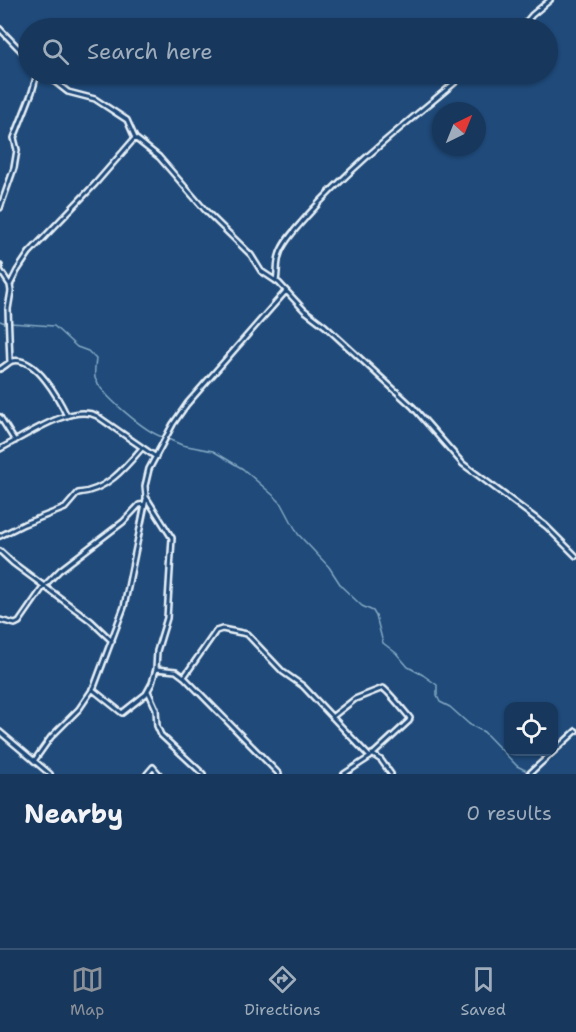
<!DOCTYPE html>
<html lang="en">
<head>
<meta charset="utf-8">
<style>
	body { margin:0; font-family:"Shantell Sans",sans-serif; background:#203f62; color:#f1f3f6 }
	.controls { position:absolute; right:18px; bottom:18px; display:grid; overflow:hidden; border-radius:12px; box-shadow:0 2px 4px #0004 }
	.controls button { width:54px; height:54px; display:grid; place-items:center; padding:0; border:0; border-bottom:2px solid #365272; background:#17385c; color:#f1f3f6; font:30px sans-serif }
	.compass { position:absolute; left:432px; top:102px; width:54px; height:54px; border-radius:50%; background:#17385c; box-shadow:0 2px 4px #0004; rotate:43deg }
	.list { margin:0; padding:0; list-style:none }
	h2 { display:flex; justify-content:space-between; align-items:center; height:78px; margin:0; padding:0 24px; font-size:26px }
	h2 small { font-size:20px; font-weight:400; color:#9eacbb }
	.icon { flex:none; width:33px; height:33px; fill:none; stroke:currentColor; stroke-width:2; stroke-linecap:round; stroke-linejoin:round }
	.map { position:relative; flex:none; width:576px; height:774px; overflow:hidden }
	.search { position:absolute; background:#17385c; box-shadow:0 2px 4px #0004; left:18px; right:18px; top:18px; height:66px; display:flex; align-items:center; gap:15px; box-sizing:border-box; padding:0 21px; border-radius:33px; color:#9eacbb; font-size:22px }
	.sheet { height:174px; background:#17385c }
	nav { display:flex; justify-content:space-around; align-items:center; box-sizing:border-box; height:84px; border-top:2px solid #365272; background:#17385c; font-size:16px; color:#9eacbb }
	nav a { display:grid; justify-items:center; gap:3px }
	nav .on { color:#8c9099 }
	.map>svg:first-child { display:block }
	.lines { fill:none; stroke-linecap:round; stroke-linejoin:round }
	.stream { stroke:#85a9c3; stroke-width:1.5 }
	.minor-casing { stroke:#e8f1f8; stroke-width:8 }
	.minor { stroke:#1f4a7a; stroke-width:3 }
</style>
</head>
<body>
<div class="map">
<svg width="576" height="774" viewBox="0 0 576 774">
	<rect width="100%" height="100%" fill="#1f4a7a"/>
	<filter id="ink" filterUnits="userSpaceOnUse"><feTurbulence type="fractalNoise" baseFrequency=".0167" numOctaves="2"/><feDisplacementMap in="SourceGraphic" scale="12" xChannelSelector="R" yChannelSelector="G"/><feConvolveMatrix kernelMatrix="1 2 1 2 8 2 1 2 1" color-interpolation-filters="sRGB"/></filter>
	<g filter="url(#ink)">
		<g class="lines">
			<path class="stream" d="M0,321L5,323
				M10,323L54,326L77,347L88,351L96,359C95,366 94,372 95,378C101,395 147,433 163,437
				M168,439L182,445L213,451L243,469L274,496L282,504L298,534L329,567L342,587L362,606L373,611L376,616L383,643L396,653L408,667L423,675L437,685V696L440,702L450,707L469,724L484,732L517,766L529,772"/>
			<defs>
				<path id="minor" d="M521,28L532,15L550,0
					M0,29L28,58
					M45,74L68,92L95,99L127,120L135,138L159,157L205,210L251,255L261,271L279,283L304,310L325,326L413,407L463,464L546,526L576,556
					M0,208L14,168L17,150L14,138L32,92L37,74
					M0,266V270L10,285
					M276,281C278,271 276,263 280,253C285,239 298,227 307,216C354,163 411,120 465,74
					M10,362L8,309L11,291L10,285L17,271L29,253L95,184L135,138
					M0,369C4,367 8,363 12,361C36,356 59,399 67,416
					M0,417L15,441
					M0,449C24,437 71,403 97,416L156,457
					M0,536L24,524L65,508L78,493C106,491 125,468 142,448
					M0,551L13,563L91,621L112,641
					M0,620L15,624L19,622L44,586L60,570L123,522L139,505L145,504
					M156,669L176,671L184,677L279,774
					M184,677L216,631L222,629L247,634L283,672L303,686L370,757
					M92,689L122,713L146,694L152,683L156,669L157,651L167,618L172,538L146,497L145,486L149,469L173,424L187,404L286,291
					M148,691L156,709L157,726L161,735L203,774
					M332,717L355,699L383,688C388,691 405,712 410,718L409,721L370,757L344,774
					M0,732L50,774
					M372,754L381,760L391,774
					M34,761L51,737L79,709L94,687L124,607L146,499
					M147,774L153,767L159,774
					M529,774L576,731"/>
			</defs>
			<use href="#minor" class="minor-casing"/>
			<use href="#minor" class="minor"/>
		</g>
	</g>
</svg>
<div class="controls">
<button><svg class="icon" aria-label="locate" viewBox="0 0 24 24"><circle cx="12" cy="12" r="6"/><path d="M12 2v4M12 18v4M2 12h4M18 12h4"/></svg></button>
</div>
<svg class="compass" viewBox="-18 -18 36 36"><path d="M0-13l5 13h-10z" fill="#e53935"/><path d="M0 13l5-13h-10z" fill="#9eacbb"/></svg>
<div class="search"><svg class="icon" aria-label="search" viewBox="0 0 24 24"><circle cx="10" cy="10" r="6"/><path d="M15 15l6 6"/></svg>Search here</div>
</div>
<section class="sheet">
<h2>Nearby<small>0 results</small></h2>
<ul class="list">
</ul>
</section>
<nav>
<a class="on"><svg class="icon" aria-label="map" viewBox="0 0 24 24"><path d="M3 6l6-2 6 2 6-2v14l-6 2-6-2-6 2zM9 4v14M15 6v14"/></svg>Map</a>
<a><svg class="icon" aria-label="directions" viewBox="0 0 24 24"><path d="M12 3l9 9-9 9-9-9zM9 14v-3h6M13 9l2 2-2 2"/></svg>Directions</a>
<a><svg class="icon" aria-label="saved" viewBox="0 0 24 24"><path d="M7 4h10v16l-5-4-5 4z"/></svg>Saved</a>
</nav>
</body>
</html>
